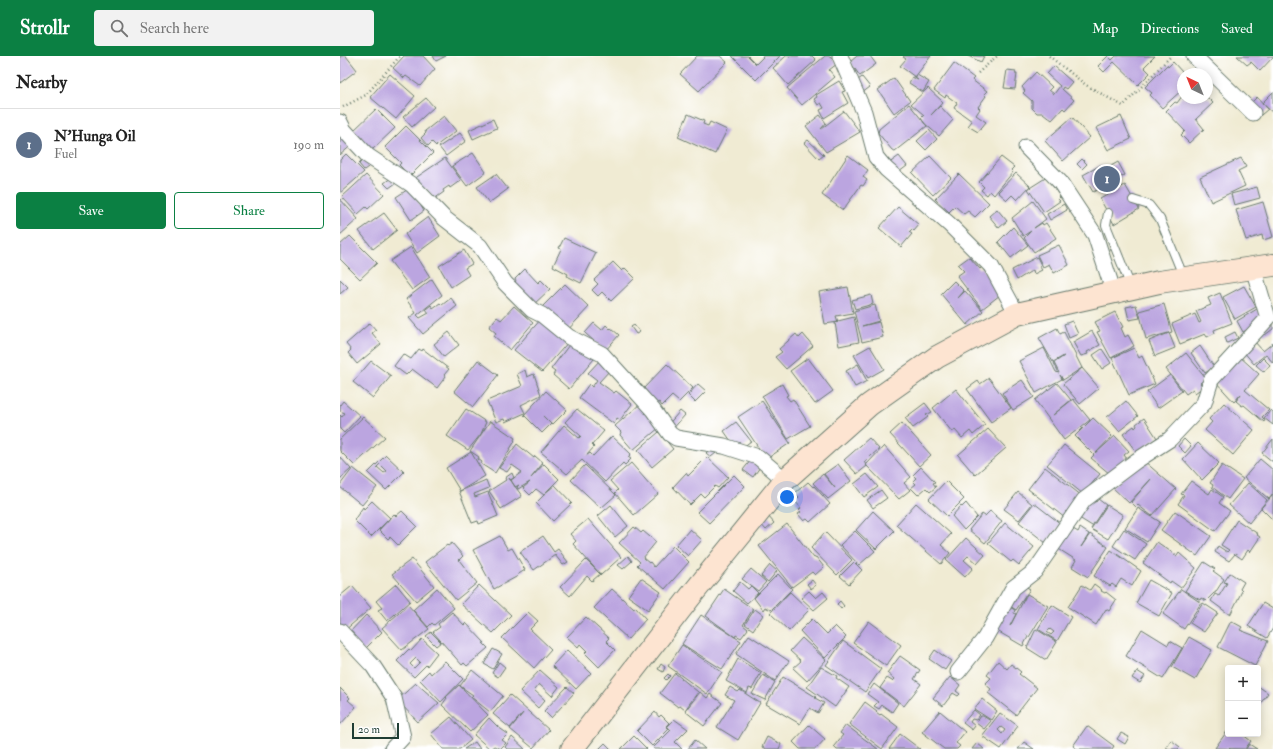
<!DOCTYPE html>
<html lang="en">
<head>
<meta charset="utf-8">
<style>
	body { margin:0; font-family:"IM FELL Double Pica",serif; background:#f2f2f2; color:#222 }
	.controls { position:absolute; right:12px; bottom:12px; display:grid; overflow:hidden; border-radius:4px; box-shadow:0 2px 10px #0003 }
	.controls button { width:36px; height:36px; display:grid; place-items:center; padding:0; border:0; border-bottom:1px solid #e0e0e0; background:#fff; color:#222; font:20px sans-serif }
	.compass { position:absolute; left:837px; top:12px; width:36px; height:36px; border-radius:50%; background:#fff; box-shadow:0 2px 10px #0003; rotate:317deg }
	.scale { position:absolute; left:12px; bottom:10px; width:47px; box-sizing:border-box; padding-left:4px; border:2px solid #1f3d34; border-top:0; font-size:11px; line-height:14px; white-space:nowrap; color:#1f3d34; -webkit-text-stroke:3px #fff; paint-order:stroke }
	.you { position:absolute; left:447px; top:441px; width:14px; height:14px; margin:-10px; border:3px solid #fff; border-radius:50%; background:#1a73e8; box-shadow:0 0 0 6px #1a73e833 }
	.badge { display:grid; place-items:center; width:26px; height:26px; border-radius:50%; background:#0b8043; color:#fff; font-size:13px; font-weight:700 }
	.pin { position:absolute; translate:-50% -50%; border:2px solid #fff; box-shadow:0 1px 4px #0006 }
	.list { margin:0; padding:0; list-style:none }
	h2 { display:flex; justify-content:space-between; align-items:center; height:52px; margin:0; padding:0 16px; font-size:17px }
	h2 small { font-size:13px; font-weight:400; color:#767676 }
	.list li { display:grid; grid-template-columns:26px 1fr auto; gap:12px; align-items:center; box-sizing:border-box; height:72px; padding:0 16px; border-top:1px solid #e0e0e0 }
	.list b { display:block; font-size:15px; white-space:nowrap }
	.list p { margin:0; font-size:13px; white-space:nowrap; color:#767676 }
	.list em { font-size:13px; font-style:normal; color:#767676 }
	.actions { display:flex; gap:8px; padding:12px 16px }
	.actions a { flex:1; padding:9px 0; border:1px solid #0b8043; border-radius:4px; text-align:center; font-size:14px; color:#0b8043 }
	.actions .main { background:#0b8043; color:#fff }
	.icon { flex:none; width:22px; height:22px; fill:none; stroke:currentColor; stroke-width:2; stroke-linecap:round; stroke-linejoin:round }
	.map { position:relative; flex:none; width:933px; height:693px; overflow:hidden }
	header { display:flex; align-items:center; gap:24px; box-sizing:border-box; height:56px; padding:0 20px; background:#0b8043; color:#fff }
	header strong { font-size:19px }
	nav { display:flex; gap:22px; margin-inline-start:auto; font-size:14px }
	.search { width:280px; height:36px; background:#f2f2f2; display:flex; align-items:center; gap:10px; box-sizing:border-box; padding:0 14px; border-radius:4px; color:#767676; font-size:15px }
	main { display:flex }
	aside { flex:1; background:#fff }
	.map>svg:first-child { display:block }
	.building { fill:#bba5e0; fill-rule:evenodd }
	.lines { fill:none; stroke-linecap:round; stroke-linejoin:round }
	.lane-casing { stroke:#687a6c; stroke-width:10 }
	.street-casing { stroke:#687a6c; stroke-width:17 }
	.secondary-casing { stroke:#687a6c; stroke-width:24 }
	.path { stroke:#687a6c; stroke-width:2.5; stroke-dasharray:1 3; stroke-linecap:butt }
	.lane { stroke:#fff; stroke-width:8 }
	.street { stroke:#fff; stroke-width:15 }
	.secondary { stroke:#fde4d1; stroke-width:22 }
</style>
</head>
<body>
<header>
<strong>Strollr</strong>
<div class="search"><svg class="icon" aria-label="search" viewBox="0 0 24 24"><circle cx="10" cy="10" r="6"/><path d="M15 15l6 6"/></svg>Search here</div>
<nav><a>Map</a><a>Directions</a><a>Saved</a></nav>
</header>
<main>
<aside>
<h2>Nearby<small></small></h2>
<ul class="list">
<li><span class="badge" style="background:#5c6f8a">1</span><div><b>N'Hunga Oil</b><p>Fuel</p></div><em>190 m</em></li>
</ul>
<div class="actions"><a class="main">Save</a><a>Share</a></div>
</aside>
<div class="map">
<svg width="933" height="693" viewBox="0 0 933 693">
	<rect width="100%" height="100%" fill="#fff"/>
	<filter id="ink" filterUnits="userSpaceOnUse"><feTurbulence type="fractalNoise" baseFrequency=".025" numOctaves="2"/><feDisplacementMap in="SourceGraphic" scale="8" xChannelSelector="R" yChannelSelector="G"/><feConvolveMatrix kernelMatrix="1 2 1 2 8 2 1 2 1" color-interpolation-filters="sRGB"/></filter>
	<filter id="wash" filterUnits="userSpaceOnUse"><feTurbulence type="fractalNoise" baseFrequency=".012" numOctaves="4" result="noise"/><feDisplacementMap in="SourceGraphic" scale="16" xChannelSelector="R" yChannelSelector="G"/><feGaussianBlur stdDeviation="0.9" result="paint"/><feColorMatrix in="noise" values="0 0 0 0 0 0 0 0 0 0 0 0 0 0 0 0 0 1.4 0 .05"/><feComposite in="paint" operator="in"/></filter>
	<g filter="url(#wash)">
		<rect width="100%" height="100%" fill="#f0ebd3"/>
		<g id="blocks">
			<path class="building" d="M0,0H6L17,14L0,27Z
				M64,0H83L95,13L80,30L66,20L64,22L53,12Z
				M93,0H106L96,5Z
				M357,0H380L387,6L359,35L340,18Z
				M392,0H408L416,8L423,1L422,0H440L416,24Z
				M446,0H472L476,4L448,29L433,12Z
				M485,0H490L497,8L489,14L495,21L462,49L447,32Z
				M517,0H530L536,8L520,20L510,6Z
				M564,0H591L575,21L560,10L566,3L563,1Z
				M628,0H644L641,6Z
				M768,0L772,4L776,0H815L804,11L810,17L798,29L774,6L764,16L758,10Z
				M897,0H933V1L920,15L911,6L907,9Z
				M833,6L843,17V33L822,52L810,39L812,37L805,31L827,9L828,11Z
				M614,7L634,22L632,24L647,35L644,38L646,40L638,51L640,53L636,59L646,66L638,76L628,70L632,65L614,52L617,47L606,39L605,42L594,34Z
				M714,10L732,26L726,33L723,31L722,33L734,44L725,54L723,52L712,64L703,57H697L692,52V45L683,37L685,35L682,31L696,16L712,31L709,34L714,38L720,30L707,18Z
				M667,14L676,15L675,18H677L675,33L664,32Z
				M50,18L75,40L56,63L30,41Z
				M577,19L589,26L583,36L569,27L572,21L578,24L575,22Z
				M522,21L530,31L522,37L513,28Z
				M554,22L570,45L554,57L538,34Z
				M499,25L505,35L502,36L508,47L484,62L480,54L484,52L481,47L478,49L474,43L477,41L476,39Z
				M588,32L603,46L591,59L600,50L613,64L599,80L584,67L581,62L584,59L571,48Z
				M933,36V57L922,47Z
				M843,39V42H867V41L873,47L856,63L864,73L849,87L841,79L845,75L826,55L835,46L837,47Z
				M917,41L928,53L921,59L910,48Z
				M86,42L94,51L72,71L63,61Z
				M569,48L587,70L555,95L552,94L538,77L539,73Z
				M36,53L55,72L31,95L13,75Z
				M504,55L520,76L486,96L466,70L480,59L486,67L481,73Z
				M348,58L364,65L363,68L368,70L370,66L387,74L375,98L338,81Z
				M104,60L116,75L96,90L92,86L88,90L81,82L86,77L85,75Z
				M781,60L791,83L768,94L756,72Z
				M732,61L750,81L723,105L705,85Z
				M153,63L157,72L133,83L129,74Z
				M66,70L93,97L70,120L59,109L61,107L45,91Z
				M0,73L13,88L0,99Z
				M589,74L597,83L586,94L577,85Z
				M120,77L126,85L106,100L99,91Z
				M468,84L484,99L479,103L464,87Z
				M133,97L146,116L127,130L112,110Z
				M6,98L24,116L0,137V104Z
				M508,99L528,114L523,121L527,124L523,130L521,129L503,154L482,139Z
				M559,100L567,110L555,119L548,108Z
				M590,100L611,122L593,139L572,117Z
				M661,101L674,111L671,114L673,116L654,139L650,135L647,139L641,134L644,131L639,126Z
				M105,102L121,124L110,132L109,130L103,134L104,136L94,143L86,132L82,135L74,123Z
				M901,102L906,111L898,115L905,130L871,146L860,121Z
				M742,103L747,108L742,113L737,108Z
				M23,104L32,108L24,114L19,108Z
				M778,106L785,119L753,136L743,119L761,109L764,114Z
				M676,117L690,130L677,144L672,139L667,144L658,136Z
				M156,118L168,133L149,147L137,131Z
				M619,118L649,147L635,161L628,155L624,158L615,150L609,156L595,143Z
				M26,119L44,138L28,153L26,151L18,158L2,141Z
				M707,121L720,141L718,143L720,145L704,156L688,133Z
				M51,122L56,127L49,132L44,127Z
				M785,129L799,153L774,168L760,143Z
				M917,131L920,142L894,149L891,138Z
				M70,132L84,155L71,164L56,141Z
				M0,143L18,163L0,179Z
				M693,145L706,163L694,172L702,167L703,169L706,167L716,182L694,196L684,182L691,175L683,180L672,162Z
				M923,146L933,181L923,184L922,179L906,184L896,154Z
				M724,148L727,154L710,164L707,158Z
				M558,151L579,169L574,175L572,173L569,176L572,178L561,191L539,172Z
				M657,153L667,165L659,172L649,160Z
				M44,157L57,174L33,193L19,175Z
				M88,161L100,180L77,197L65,178Z
				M673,171L688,189L671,202L658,186Z
				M10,180L37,207L20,223L0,203V189Z
				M224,182L256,197L241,227L227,220L228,218L213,210L221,193L219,192Z
				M719,189L729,209L714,217L709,208L703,211L697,199Z
				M71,191L90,221L72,234L50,205Z
				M124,194L132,208L125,212L129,219L111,231L99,210Z
				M629,201L640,213L642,211L660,239L642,253L617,220L624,215L618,209Z
				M697,201L701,209L699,210L702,214L694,218L693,214L677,224L672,214Z
				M273,206L282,215L285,212L295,222L271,245L262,236L258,240L252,234L258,228L254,224Z
				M185,213L198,227L201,224L210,233L192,250L172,229L176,225L175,223Z
				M0,223L8,231L0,238Z
				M92,223L102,239L77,259L80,262L89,257L86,253L91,249L93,252L100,247L102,249L111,242L117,250L83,278L69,262L76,257L66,243Z
				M614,225L624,235L618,242L625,235L643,255L627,269L601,238Z
				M225,228L249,251L225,277L200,253Z
				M904,230L916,251L895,263L883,241Z
				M508,231L513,257L496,260L498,266L485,268L479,236Z
				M880,237L892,267L874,274L875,277L867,281L865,278L840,288L832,268L855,258L859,267L861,266L856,255L871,249L868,242Z
				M531,239L533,248L515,253L512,244Z
				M824,248L832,276L806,283L799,255Z
				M535,249L539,265L522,270L539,266L543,281L522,286L514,255Z
				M796,249L800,262L789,264L786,251Z
				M174,250L193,267L170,294L154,280L156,277L149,271L157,261L161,264Z
				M917,253L923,264L903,276L897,265Z
				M775,256L783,271L781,272L785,281L788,279L794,290L771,302L757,276L760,275L755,266Z
				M514,261L519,286L499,290L495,267L498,266V265Z
				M202,262L230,284L202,316L174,294Z
				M732,265L738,278L729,282L724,268Z
				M933,266V273L925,279L922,275Z
				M30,267L36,274L32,277L41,288L17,308L8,297L11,294L6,288Z
				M254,267L262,274L266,269L270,273L271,272L279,279L265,295L245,277Z
				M294,269L300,276L296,278L291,271Z
				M717,272L720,278L724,276L742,312L723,324L720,319L722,323L696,337L679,305L704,292L716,316L719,317L714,307L724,300L713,306L699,282Z
				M752,275L760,289L747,296L748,298L741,300L733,286Z
				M109,276L119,289L104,301L94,288Z
				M895,276L898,282L887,287L885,281Z
				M829,277L835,292L815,300L809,285Z
				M456,278L459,282L463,278L473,290L446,313L435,301L442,296L439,293Z
				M232,285L254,303L229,333L213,319L215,316L211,313Z
				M914,285L923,295L933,287V307L926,298L914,308L903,295Z
				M530,290L544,313L528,322L514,299Z
				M860,290L874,311L865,317L851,297Z
				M794,292L799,302L802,300L815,328L789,339L772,302Z
				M79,293L82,295L83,293L109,313L104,319L106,320L97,332L72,313L66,319L54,310L63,298L71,303Z
				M762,293L771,307L762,313L753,299Z
				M846,297L866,322L860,327L863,331L855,337L853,333L846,338L826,313Z
				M899,300L919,318L905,334L929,354L922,361L925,364L924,366L904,349L902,350L896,345L901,338L894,346L875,325Z
				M468,302L493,335L475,348L450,315Z
				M923,302L930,309L924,316L916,309Z
				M261,303L270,314L259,326L274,337L276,335L292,348L280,364L277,362L274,368L239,342L249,328L252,331L257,324L248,317Z
				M138,304L158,319L133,351L114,335Z
				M31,305L51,320L33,342L13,326Z
				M327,308L353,332L339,346L332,340L322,350L319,346L316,348L302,334Z
				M518,308L527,325L515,331L506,315Z
				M742,312L759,332L740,348L723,328Z
				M185,314L187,321L194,318L201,339L181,349L185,357L165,366L164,363L156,366L147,345L182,330L177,318Z
				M830,319L842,335L818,352L807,336Z
				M649,322L671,352L651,366L627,333L638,325L640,328Z
				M682,324L694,341L673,354L662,337Z
				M717,327L731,344L713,359L733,343L750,364L724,384L695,344Z
				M358,328L366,335L355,346L348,339Z
				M442,328L448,339L446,340L450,345L453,343L470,370L448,383L422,340Z
				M616,333L645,369L633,379L630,375L622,382L615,374L612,376L593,352Z
				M206,335L227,354L212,369L203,360L211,368L202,377L184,359Z
				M3,345L20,360L4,377L0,373V359L2,361L5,357L0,355V349Z
				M422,345L450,387L428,402L424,400L398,361Z
				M786,345L798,360L779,375L767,361Z
				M585,347L592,356L586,359L588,361L573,372L565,362Z
				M884,347L914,374L893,399L865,374L872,366L869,363Z
				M300,348L320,371L293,394L280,379L281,376L275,370Z
				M126,353L146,366L141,378L128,394L107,380Z
				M237,353L264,375L252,389L254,391L246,400L250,397L253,400L272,380L291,398L288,401L291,403L285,409L283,407L265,426L242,404L227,418L201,396L224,369L239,382L241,380L225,366Z
				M931,354L933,356V369L924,362Z
				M340,355L345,359L331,375L326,371Z
				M23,361L45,381L14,409L0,395V383Z
				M753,362L772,380L756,397L775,380L789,395L784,399L787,403L770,418L751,402L754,399L735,380Z
				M804,362L817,382L797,397L783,378L794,370L795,372L797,370L796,368Z
				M150,365L175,382L174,384L175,385L155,417L141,408L142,406L138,403L139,401L130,395Z
				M396,366L411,385L398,395L384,375Z
				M562,367L591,399L579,410L550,378Z
				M648,373L666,392L635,419L618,399Z
				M319,376L333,393L312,411L298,394Z
				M529,382L539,393L524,406L527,410L517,418L504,404Z
				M844,383L851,390L845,397L838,390Z
				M933,383V406L922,397Z
				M858,387L879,407L862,424L843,403Z
				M177,388L194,402L195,400L203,407L191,422L204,408L219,423L204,438L215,429L232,447L213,465L196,447L204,439L196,433L190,439L183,432L190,426L178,433L177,431L179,429L175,431L171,424L182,416L172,409L167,416L159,412Z
				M724,389L760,418L743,438L707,409Z
				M544,390L571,421L564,427L570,434L559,443L526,409Z
				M371,392L376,397L371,401L366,397Z
				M131,396L145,420L120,435L146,424L149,432L134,438L135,441L148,436L158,460L139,468L138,465L132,467L119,435H120L106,412Z
				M46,399L64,416L46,434L28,417ZM40,408L47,415L44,417L37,411Z
				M0,401L11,413L0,423Z
				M367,401L388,421L378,432L375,430L364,441L361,438L350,449L333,431L346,417L348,420Z
				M920,403L933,414V438L929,443L904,422Z
				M411,404L420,411L413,421L403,414Z
				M803,404L836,433L812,460L798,449L796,451L791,446L811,423L789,447L772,431Z
				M291,407L318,438L294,459L275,437L278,434L270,425Z
				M498,408L511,425L488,443L473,427L483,418L495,432L484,418Z
				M245,409L276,439L261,452L231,424Z
				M882,409L903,423L888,443L872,431L873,429L870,427Z
				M581,411L595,426L593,427L596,431L590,436L586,432L578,439L571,432L576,428L573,425L576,422L573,419Z
				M705,411L742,440L725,462L688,433Z
				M13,412L37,431L22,449L0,431V429Z
				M172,417L174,422L170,424L169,422L182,440L161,453L149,435L166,424L165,422Z
				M527,418L538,431L524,441L514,428Z
				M394,419L405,430L369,467L357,456Z
				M606,425L624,443L607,460L589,443Z
				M851,425L869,438L872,433L883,441L879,447L890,455L875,475L838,448L844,439L841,438Z
				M468,426L473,431L474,430L490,448L470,466L467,463L464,465L458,458L461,456L459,454L461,452L455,445L459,441L455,437Z
				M908,427L927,444L909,467L889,449Z
				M541,434L547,442L533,452L527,444Z
				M678,436L692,448L679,464L664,453Z
				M933,439V464L921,452Z
				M749,441L756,446L758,443L766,449L752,470L736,460Z
				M32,445L50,462L31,481L14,464L23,451L24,453Z
				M576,447L611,478L601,489L610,497L601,508L556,469Z
				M626,447L637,461L624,474L612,460L621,450L622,451Z
				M694,447L721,468L706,487L679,466Z
				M271,449L288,470L275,481L258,460Z
				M767,449L783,459L768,483L751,473Z
				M798,452L820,466L807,486L785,472Z
				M62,455L77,470L58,489L50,481L48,483L39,474L54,458L56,460Z
				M533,455L554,475L536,493L516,474Z
				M650,455L662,465L645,487L629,474L642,458L645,460Z
				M835,455L871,480L857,500L821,474Z
				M428,460L434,467L426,474L420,467Z
				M248,463L281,501L261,519L233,488L236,485L230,478Z
				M897,464L918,478L917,479L920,481L910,496L908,494L902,503L895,498L889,505L875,496L878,490L887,496L889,494L881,489Z
				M665,467L694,491L679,509L673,504L671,506L648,487Z
				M447,468L474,502L476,501L484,511L475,519L472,516L452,531L419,490Z
				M294,471L301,477L303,475L316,486L303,502L309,507L310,506L314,511L333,490L349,506L325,533L297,509L300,506L279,487Z
				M730,471L738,476L740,472L749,478L741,491L750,478L768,491L748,521L732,511L736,504L717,492Z
				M350,473L362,484L348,500L336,489Z
				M784,473L806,488L795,504L773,490Z
				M515,475L535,495L519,509L500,489Z
				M485,476L512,504L497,519L471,492Z
				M160,480L168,494L172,492L185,514L177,519L178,520L154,533L133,494Z
				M203,480L214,496L218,493L228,506L223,509L215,499L194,514L180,496Z
				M626,482L645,499L637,508L628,500L624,504L633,512L625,521L606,504Z
				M817,486L837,500L839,497L856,512L841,532L831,525L830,527L803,507Z
				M112,487L123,500L119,504L137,527L116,544L85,506L107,489L108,490Z
				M771,494L801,515L792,530L781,523L776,531L772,528L770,530L754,520Z
				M288,500L292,505L283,513L278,509Z
				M72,503L94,530L76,545L52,518Z
				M246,504L260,518L252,525L247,520L230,540L220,531Z
				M514,506L522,514L509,528L500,520Z
				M864,506L875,513L873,515L884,523L875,537H874L866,545L861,542L860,544L845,535Z
				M430,509L437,515L428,526L421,520Z
				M411,513L426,526L418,535L402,523Z
				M890,517L904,526L900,533L902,535L890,559L871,545L875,538L879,540L887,527L884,526Z
				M438,518L452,533L431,554L425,551L423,554L414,542Z
				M301,522L321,536L308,554L288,540Z
				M472,524L476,529L471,533L467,528Z
				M809,524L832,537L819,560L796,547Z
				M400,526L408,533L411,530L418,537L407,547L393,535Z
				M56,528L70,545L47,565L38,554L42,552L36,545Z
				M682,528L690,533L676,554L667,548Z
				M754,528L762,534L761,535L765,537L766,536L776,544L769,555L766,553L756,569L728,551L742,529L750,534Z
				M139,529L171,559L153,577L121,548Z
				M12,530L31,552L4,575L0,570V540Z
				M97,532L114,552L94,569L92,567L88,571L73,554Z
				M272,533L294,553L295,551L306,563L288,583L254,552Z
				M384,533L413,553L403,569L408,573L401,582L396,579L395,581L366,560Z
				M841,533L861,547L844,573L823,558Z
				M469,535L476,542L483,536L488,542L474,554L461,542Z
				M450,536L469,554L449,575L430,557Z
				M687,538L708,550L689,581L685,578L688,581L683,590L652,572L666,549L675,554L674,557L676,558L670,570Z
				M500,545L504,550L501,553L497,548Z
				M863,547L878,557L864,576L850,567Z
				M923,547L933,553V572L927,582L908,570Z
				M68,549L89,573L62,594L42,572Z
				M712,549L731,561L717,585L698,573ZM710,573L714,576L711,579L707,576Z
				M415,553L423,559L413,574L405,568Z
				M112,556L124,569L126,567L145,587H143L148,592L127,610L124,607L122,609L93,576L100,571L98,568Z
				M188,556L198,565L190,573L211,593L194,612L162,582Z
				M26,559L42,576L23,595L7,579Z
				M361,559L401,585L382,613L342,588Z
				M246,561L269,582L266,585L275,594L259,611L245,597L247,595L240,588L238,591L227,581Z
				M472,563L487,578L495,570L506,581L485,602L460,575Z
				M529,565L561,589L546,610L513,587Z
				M891,565L902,571L900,574L928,585L915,610L878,591Z
				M696,573L717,586L706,604L687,592Z
				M802,573L828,589L830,585L842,592L823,623L786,600Z
				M91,576L101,586L96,590L86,580Z
				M409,579L449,605L435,625L396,598Z
				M849,581L872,594L855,624L832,611Z
				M462,582L486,604L467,625L453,612L461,605L450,595Z
				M82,583L97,597L87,610L86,609L74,621L57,605L69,593L71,595ZM76,602L80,606L74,612L70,608Z
				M503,585L541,613L525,636L486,609Z
				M342,589L382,616L367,638L328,610Z
				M153,593L162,598L153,613L144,608Z
				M227,594L251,617L236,633L212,610Z
				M595,594L611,605L605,614L589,603Z
				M560,600L580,614L574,623L581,628L564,650L540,632L547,622L552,625L554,623L547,617Z
				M398,603L421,617L412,633L409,632L407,637L386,625Z
				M105,605L123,623L101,646L80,624L89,615L91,618Z
				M658,605L667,613L671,608L681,616L679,618L697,632L676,659L648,637L651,633L645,628L651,622L647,619Z
				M159,606L165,611L158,621L152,617Z
				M321,608L325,611L323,616L318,613Z
				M481,611L497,620L496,622L509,631L495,651L467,631Z
				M132,614L163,640L150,656L131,641L133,639L120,630Z
				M200,614L219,631L212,640L199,628L194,634L205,644L198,652L180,635Z
				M797,615L805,620L800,627L792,622Z
				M335,617L358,636L345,654L340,650L338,651L320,637Z
				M328,618L330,620L326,624L324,622Z
				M423,619L435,626L425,644L412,638Z
				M443,621L476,641L475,642L484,647L478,657L470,652L460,668L426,648Z
				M610,621L620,629L616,635L620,638L618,640L613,637L603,650L593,642Z
				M76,627L99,647L78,666L57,644Z
				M534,628L558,647L552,656L542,649L539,653L534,650L538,646L527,638Z
				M119,629L148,659L130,676L102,649L107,642L106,641Z
				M918,630L928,637L918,651Z
				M227,631L234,637L211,662L204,655Z
				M390,631L398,636L400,634L420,647L398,684L377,671L394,644L385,639Z
				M0,632L10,642L8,644L16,651L0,669Z
				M360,636L367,642L370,638L382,647L364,670L345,655Z
				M170,639L209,674L193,692L170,673L183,657L170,672L153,658Z
				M642,643L657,655L651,664L634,653Z
				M525,646L537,655L536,656L540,659L541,658L558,671L542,693L509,668Z
				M634,654L640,659L636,664L632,663L630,666L635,670L632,674L623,667Z
				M600,655L625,676L616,687L620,690L617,693H604L582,676Z
				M315,656L319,661L321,659L329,667L326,670L329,673L312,690L297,675Z
				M660,657L678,670L661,693L642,680ZM661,671L665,674L662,678L658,674Z
				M641,660H643L651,665L644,673L636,667Z
				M111,661L131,684L120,693H103L91,678Z
				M149,662L158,671L168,678L162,684L166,687L160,693L154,690L150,693L134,679Z
				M334,663L348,673L335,686L342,693H315L313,692L331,674L327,670Z
				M469,669L485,683L476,693H460L453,686Z
				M506,669L519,679L538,693H497L494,690L503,679L500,677Z
				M747,670L774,690L772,693H737L733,690Z
				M888,674V678H902L911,685L905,693L875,692Z
				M781,677L789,681L785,688L777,683Z
				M560,678L580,693H549Z
				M294,680L307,693H281Z
				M172,681L185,693H167L165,691Z
				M427,681L441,688L439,693H426L422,691Z
				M355,684L365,693H348Z
				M831,684L840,691L838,693H829L826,691Z
				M135,686L140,693H124Z
				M684,686L694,693H678Z
				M265,687L271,693H259Z
				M637,687L644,693H632Z
				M909,688L917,693H906Z"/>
		</g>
	</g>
	<g filter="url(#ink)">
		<use href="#blocks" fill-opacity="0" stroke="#687a6c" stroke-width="1"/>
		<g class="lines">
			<defs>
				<path id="lane" d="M793,144L809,149L820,163L844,222
					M768,157L766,169L791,231"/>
				<path id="street" d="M500,0L524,56L536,101L546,113L609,168L651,210L677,258
					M854,0L913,57
					M0,66L4,74L28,100L72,129L104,162L140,190L165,227L192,254L202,259L229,281L262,298L313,354L330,378L336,382L384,390L418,401L445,424
					M686,91L720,126L755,179L774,237
					M0,575L33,610L54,642L63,681L52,693
					M618,616L645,582L673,532L695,515L744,444L796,405L830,383L864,347L871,324L928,262L913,212"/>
				<path id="secondary" d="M232,693L350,541L445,424L529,349L597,301L677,258L819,226L933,209"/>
			</defs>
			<use href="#lane" class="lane-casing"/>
			<use href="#street" class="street-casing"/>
			<use href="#secondary" class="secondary-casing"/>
			<path class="path" d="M709,0L746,29L783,50L831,0
				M638,17L657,0
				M3,51L26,39L60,0"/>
			<use href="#lane" class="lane"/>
			<use href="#street" class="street"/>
			<use href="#secondary" class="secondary"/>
		</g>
	</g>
</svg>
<div class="controls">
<button>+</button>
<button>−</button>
</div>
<svg class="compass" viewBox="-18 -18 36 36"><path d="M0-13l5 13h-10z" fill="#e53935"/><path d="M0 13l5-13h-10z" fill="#767676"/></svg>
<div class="scale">20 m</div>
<div class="you"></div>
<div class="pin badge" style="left:767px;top:123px;background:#5c6f8a">1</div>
</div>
</main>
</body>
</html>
